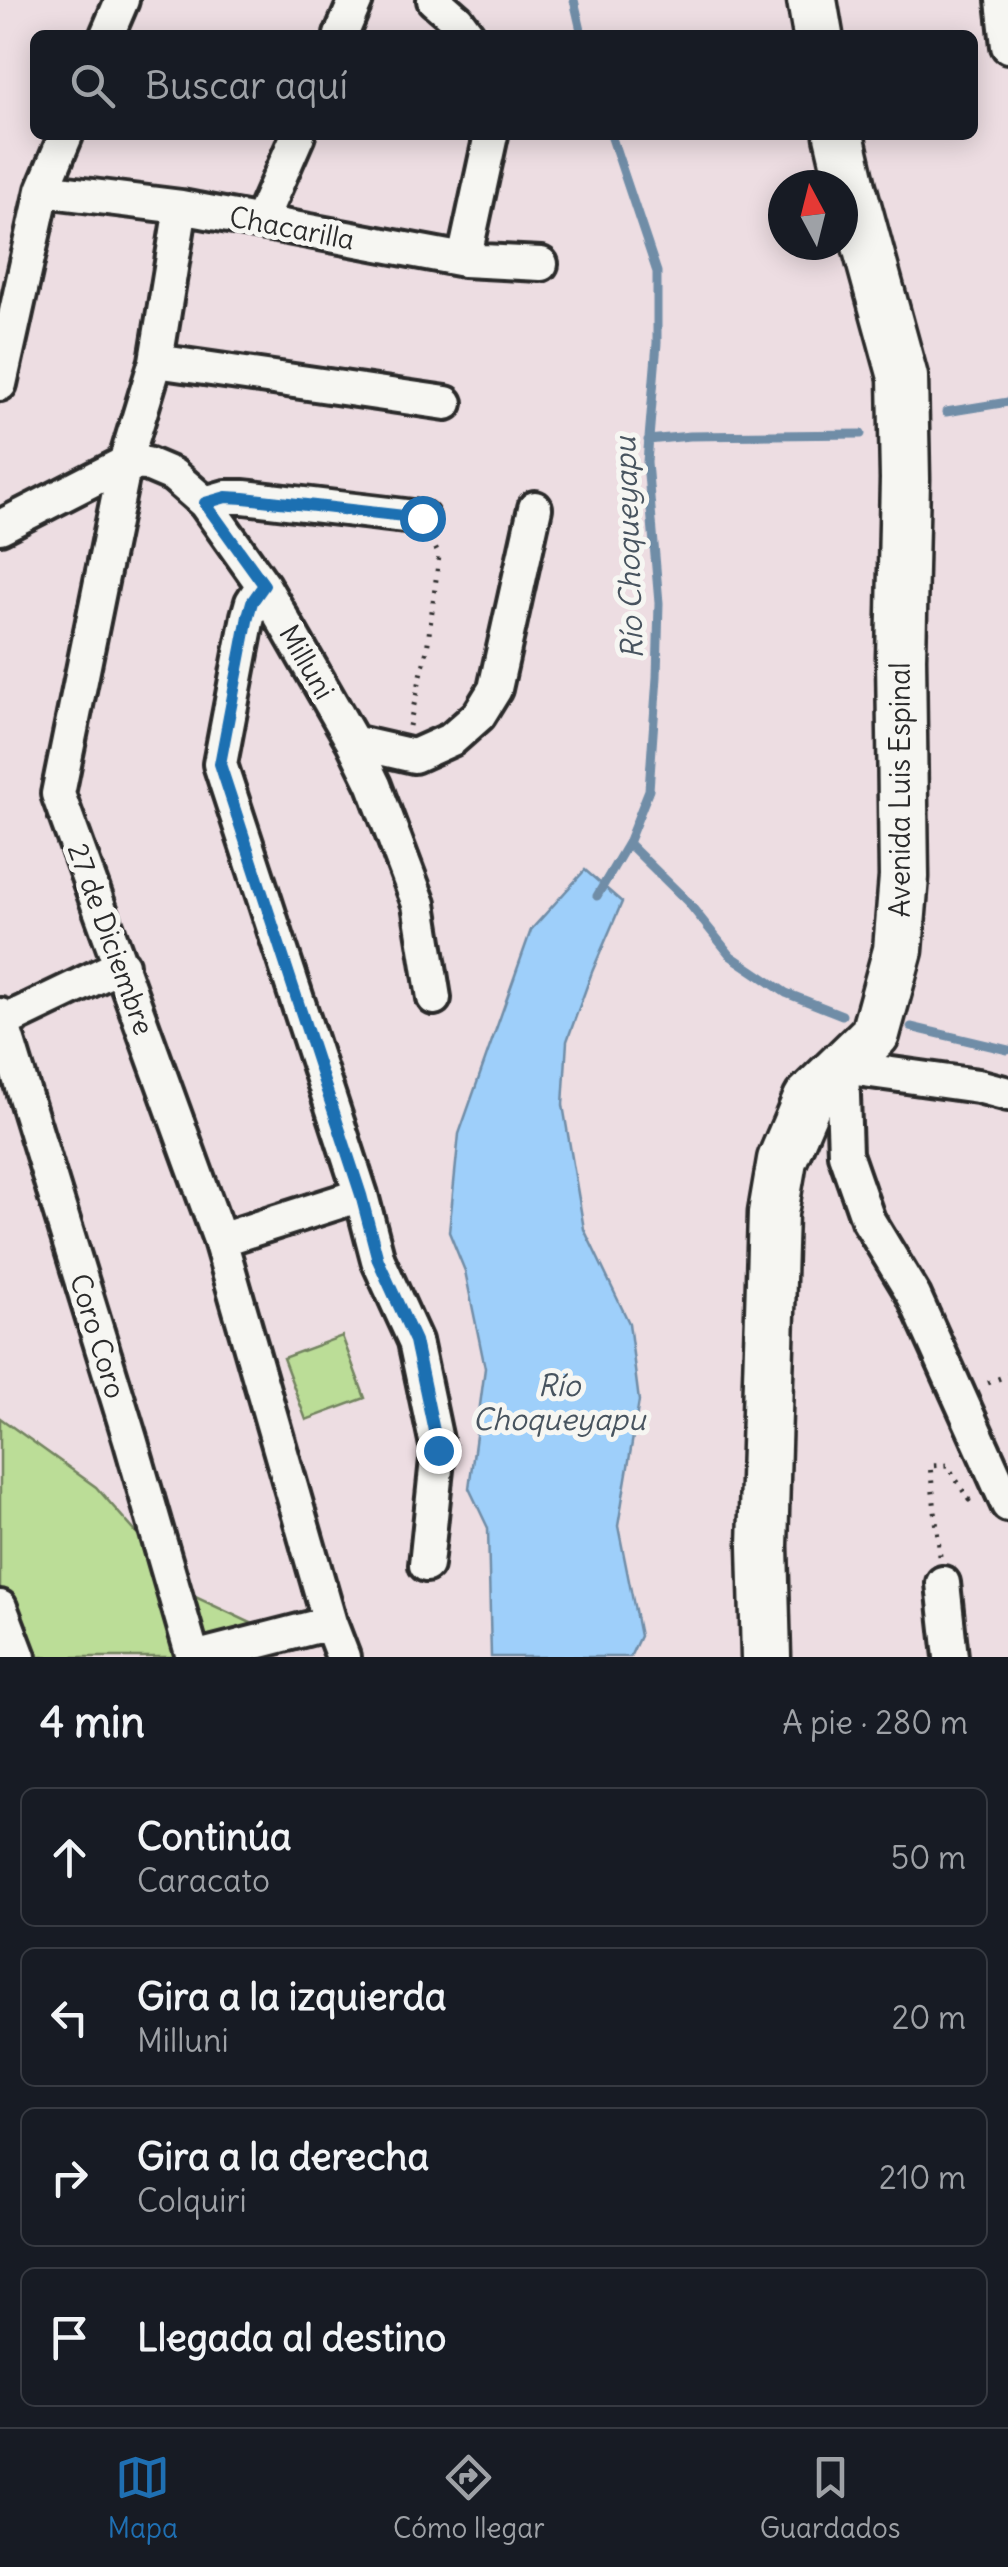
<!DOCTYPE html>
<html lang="es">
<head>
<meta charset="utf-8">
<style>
	body { margin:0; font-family:Delius,sans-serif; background:#20242c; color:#f1f3f6 }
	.compass { position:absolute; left:768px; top:170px; width:90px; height:90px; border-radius:50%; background:#171b24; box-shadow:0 5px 25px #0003; rotate:353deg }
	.stop { position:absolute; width:30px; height:30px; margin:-22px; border:8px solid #1f6fb2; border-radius:50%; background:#fff }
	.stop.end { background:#1f6fb2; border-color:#fff; box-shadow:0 2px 10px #0008 }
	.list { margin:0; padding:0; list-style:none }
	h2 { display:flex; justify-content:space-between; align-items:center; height:130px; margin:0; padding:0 40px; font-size:42px }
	h2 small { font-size:32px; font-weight:400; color:#9ea1a6 }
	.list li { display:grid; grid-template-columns:65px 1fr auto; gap:30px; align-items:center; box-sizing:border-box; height:140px; margin:0 20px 20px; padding:0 20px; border:2px solid #363941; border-radius:15px }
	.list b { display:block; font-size:38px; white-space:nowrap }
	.list p { margin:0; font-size:32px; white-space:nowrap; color:#9ea1a6 }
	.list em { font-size:32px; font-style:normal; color:#9ea1a6 }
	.icon { flex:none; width:55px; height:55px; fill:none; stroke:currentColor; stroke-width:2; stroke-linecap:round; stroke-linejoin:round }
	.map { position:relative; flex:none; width:1008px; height:1657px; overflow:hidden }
	.search { position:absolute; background:#171b24; box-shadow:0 5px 25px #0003; left:30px; right:30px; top:30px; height:110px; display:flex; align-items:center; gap:25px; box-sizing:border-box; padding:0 35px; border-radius:15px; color:#9ea1a6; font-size:38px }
	.sheet { height:770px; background:#171b24 }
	nav { display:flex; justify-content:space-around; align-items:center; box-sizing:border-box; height:140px; border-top:2px solid #363941; background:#171b24; font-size:28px; color:#9ea1a6 }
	nav a { display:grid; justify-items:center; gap:5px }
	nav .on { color:#1f6fb2 }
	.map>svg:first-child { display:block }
	.green { fill:#bbdd97; stroke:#738461; stroke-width:2.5 }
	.water { fill:#9ecffa; stroke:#708da7; stroke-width:2.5 }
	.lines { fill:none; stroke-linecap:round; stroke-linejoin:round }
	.stream { stroke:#708da7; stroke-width:9 }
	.street-casing { stroke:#2b2b2b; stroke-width:40 }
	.secondary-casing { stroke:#2b2b2b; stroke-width:55 }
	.path { stroke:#2b2b2b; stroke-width:5; stroke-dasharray:2.5 8; stroke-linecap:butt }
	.street { stroke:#f6f6f2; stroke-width:32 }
	.secondary { stroke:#f6f6f2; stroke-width:48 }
	.route { stroke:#1f6fb2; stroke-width:12 }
	.labels { text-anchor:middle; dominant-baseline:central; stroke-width:10; stroke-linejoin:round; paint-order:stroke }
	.street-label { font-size:28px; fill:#2b2b2b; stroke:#f6f6f2 }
	.water-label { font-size:30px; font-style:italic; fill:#48545f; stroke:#f6f6f2 }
</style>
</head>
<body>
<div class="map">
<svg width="1008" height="1657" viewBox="0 0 1008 1657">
	<rect width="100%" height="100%" fill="#eddde2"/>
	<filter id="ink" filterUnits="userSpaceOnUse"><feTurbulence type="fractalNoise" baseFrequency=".01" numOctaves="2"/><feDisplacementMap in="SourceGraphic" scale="20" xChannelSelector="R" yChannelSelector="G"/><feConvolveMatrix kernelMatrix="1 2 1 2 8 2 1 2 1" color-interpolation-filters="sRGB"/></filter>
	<g filter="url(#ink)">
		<path class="green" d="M342,1336L365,1398L306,1420L283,1358Z
			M0,1418L96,1487L191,1595L266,1630L273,1657H0Z"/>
		<path class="water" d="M585,870L622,902L592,972L567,1041L563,1105L584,1229L629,1323L639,1401L618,1526L640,1636L630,1657H491L488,1528L469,1488L485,1368L465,1271L449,1232L459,1134L531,930Z"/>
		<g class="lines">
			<path class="stream" d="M574,0L582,35
				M946,412L1008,402
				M648,440L690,436L861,434
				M628,843L687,901L731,956L786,993L842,1015
				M597,896L628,843L649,790L657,677L659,603L647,462L657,343V272L611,135
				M911,1027L1008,1050"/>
			<defs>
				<path id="street" d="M434,0L457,20L468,35
					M1003,0L1008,46
					M107,35L122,0
					M341,35L356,0
					M43,190L181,207L464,260L541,264
					M181,207L156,361L125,463L58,794L220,1240L330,1623L343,1657
					M260,222L298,135
					M464,260L491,135
					M156,361L446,403
					M0,384L43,190L66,135
					M205,503L226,497H244L422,518
					M0,527L125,463L147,464L173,475L205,503L263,585L353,742L374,785L419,904L434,998
					M263,585L252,602L248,616L220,764L361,1195L378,1260L415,1341L438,1450L426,1565
					M353,742L414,756L452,739L479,715L495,689L535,508
					M0,1015L130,1439L193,1657
					M3,1022L122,965
					M1008,1094L978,1086L842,1067L845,1154L868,1220L914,1296L1008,1505
					M220,1240L361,1195
					M943,1583L951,1657
					M0,1607L19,1657
					M198,1657L330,1623"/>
				<path id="secondary" d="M812,0L818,35
					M766,1657L763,1546L773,1213L782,1160L808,1099L875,1034L898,950L904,877L901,658L905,479L903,377L851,187L839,135"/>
			</defs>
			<use href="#street" class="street-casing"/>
			<use href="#secondary" class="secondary-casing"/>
			<path class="path" d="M409,726L427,650L439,556L434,545
				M988,1383L1008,1375
				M940,1556L930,1466L947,1465L969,1500V1494"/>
			<use href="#street" class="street"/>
			<use href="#secondary" class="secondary"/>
		</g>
	</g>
	<g class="lines" filter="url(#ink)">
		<path class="route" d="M422,518L244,498L226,497L205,503L264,585L252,602L248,616L220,764L361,1195L378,1260L415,1341L438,1450"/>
	</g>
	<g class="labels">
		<g class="street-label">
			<text transform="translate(292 228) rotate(11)">Chacarilla</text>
			<text transform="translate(307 662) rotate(60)">Milluni</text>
			<text transform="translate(900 790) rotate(-90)">Avenida Luis Espinal</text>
			<text transform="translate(111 939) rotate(70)">27 de Diciembre</text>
			<text transform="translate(98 1336) rotate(73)">Coro Coro</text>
		</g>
		<g class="water-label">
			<text transform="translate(628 548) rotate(-92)">Río Choqueyapu</text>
			<text x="559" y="1385">Río<tspan x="559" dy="34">Choqueyapu</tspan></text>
		</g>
	</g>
</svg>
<svg class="compass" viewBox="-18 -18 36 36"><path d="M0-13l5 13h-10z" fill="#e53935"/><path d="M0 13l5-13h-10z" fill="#9ea1a6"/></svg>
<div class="stop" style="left:422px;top:518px"></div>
<div class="stop end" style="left:438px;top:1450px"></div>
<div class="search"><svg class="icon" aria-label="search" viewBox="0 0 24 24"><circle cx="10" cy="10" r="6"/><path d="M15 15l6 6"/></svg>Buscar aquí</div>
</div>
<section class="sheet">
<h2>4 min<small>A pie · 280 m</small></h2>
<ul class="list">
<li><svg class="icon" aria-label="ahead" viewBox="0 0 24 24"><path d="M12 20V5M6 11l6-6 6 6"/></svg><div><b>Continúa</b><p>Caracato</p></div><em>50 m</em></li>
<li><svg class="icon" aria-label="left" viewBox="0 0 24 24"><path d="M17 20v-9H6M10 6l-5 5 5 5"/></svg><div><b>Gira a la izquierda</b><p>Milluni</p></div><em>20 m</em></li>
<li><svg class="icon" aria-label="right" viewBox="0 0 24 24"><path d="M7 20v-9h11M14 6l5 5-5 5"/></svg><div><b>Gira a la derecha</b><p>Colquiri</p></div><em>210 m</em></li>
<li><svg class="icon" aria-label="arrive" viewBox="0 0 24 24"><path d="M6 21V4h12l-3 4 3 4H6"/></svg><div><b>Llegada al destino</b></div></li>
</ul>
</section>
<nav>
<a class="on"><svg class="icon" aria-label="map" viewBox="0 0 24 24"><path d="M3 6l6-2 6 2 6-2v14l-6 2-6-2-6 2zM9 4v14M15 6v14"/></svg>Mapa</a>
<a><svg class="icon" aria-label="directions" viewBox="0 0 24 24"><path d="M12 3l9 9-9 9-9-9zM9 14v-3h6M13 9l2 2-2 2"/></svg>Cómo llegar</a>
<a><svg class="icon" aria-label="saved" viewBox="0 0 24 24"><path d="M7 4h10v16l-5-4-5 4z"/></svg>Guardados</a>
</nav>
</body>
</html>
